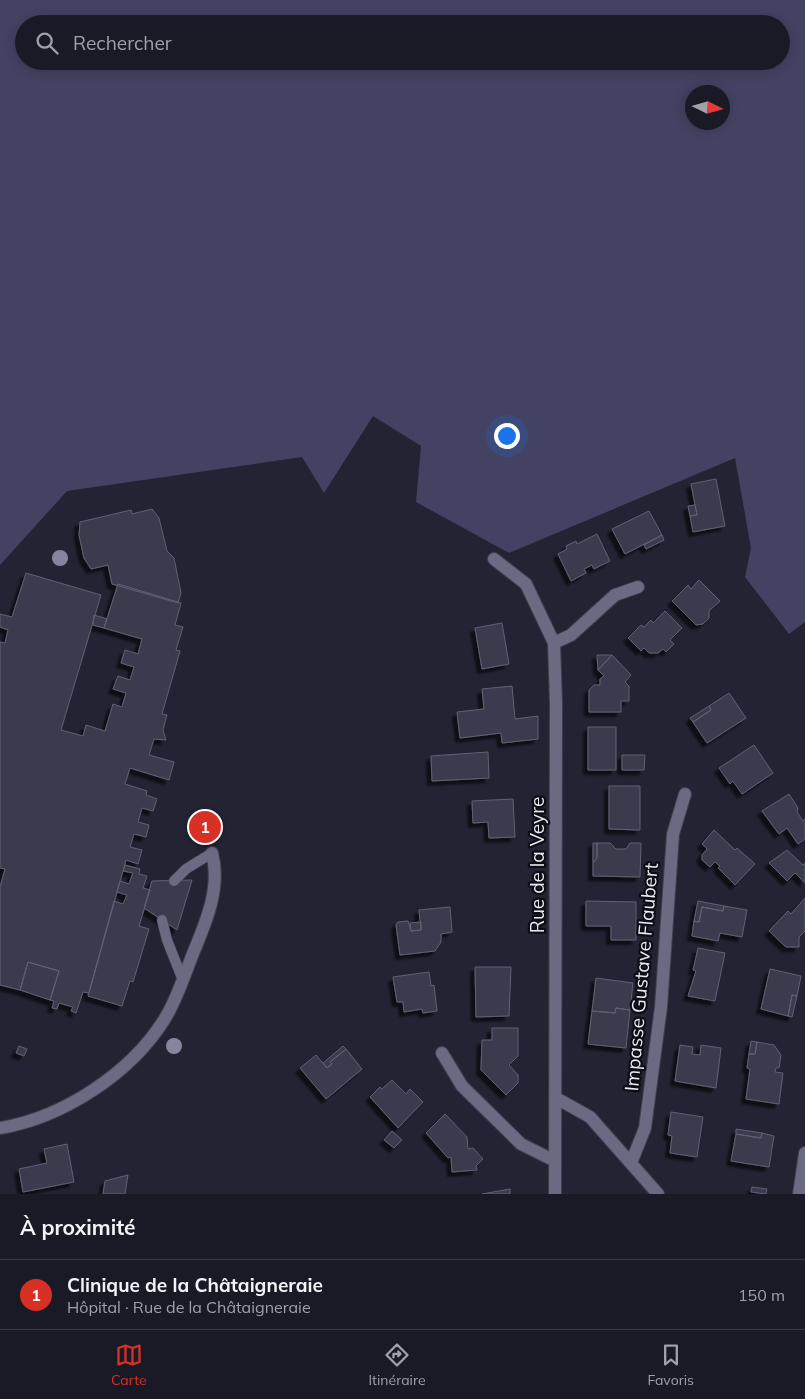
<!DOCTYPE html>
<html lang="fr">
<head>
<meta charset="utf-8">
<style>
	body { margin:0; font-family:Mulish,sans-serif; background:#23232f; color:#f1f3f6 }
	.compass { position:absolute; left:685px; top:85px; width:45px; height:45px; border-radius:50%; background:#1a1a27; box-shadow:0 2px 12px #0003; rotate:95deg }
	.you { position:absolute; left:506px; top:435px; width:18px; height:18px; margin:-12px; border:4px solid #fff; border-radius:50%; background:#1a73e8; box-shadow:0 0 0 8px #1a73e833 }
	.badge { display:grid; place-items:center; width:32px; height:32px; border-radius:50%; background:#d93025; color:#fff; font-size:16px; font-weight:700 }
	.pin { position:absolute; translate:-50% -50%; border:2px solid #fff; box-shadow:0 1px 5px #0006 }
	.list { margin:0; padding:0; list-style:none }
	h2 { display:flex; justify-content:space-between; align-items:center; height:65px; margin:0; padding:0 20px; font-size:21px }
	h2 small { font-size:16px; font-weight:400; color:#9fa1a7 }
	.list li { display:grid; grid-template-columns:32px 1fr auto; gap:15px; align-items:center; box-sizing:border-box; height:70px; padding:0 20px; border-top:1px solid #383844 }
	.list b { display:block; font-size:19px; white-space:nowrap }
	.list p { margin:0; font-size:16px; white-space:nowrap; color:#9fa1a7 }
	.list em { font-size:16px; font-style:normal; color:#9fa1a7 }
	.icon { flex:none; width:28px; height:28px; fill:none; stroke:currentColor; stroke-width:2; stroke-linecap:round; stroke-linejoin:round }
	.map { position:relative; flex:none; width:805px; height:1194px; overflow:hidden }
	.search { position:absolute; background:#1a1a27; box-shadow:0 2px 12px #0003; left:15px; right:15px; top:15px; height:55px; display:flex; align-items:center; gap:12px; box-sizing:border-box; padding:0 18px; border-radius:28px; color:#9fa1a7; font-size:19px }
	.sheet { height:135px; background:#1a1a27 }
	nav { display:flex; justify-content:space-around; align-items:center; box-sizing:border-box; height:70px; border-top:1px solid #383844; background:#1a1a27; font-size:14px; color:#9fa1a7 }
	nav a { display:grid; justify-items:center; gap:2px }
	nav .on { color:#d93025 }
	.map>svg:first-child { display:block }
	.green { fill:#434262; fill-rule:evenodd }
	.building { fill:#3b3b4d; stroke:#616175; filter:url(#shadow) }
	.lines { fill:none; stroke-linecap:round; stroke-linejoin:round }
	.lane-casing { stroke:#3f3f4f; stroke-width:11 }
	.street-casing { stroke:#3f3f4f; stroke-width:14 }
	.lane { stroke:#6a6a82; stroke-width:10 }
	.street { stroke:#6a6a82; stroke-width:12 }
	.tree { fill:#85859f }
	.labels { text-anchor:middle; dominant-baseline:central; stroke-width:4.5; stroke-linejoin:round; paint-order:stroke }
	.street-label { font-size:19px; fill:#eaeaf6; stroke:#0d0d15 }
</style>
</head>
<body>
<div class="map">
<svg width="805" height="1194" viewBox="0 0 805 1194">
	<defs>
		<filter id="shadow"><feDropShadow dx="-4.5" dy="4.5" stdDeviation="1" flood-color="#0009"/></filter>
	</defs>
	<rect width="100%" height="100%" fill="#232334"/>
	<path class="green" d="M0,0H805V622L789,634L745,577L751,548L735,458L509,553L416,502L421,446L373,416L324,493L302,457L67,491L0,565ZM24,24H781V61H24ZM692,92H722V122H692Z"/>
	<path class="building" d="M716,479L725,526L693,532L690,516L697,515L691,484Z
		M695,505L697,515L690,516L688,506Z
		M152,509L159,518L167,551L174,558L181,593L178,603L112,584L108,565L91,569L84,558L79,535L80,522L131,510L132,514Z
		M649,511L662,535L625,554L612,529Z
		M597,534L610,561L594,569L592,565L584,569L586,573L571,581L558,554L567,549L566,546L576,541L577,544Z
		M662,535L664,540L646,549L644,545Z
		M26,573L101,595L61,730L83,736L86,725L105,731L113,704L122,707L126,693L113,689L118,676L130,680L134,667L121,663L125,650L138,654L142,639L104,628L118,584L181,603L175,625L183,627L176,650L180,651L162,714L167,715L163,730L166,740L154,739L149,755L174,762L169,780L130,768L125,784L147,791L146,795L157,799L153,811L142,808L138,822L149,825L146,837L134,834L130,847L142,850L138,864L126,860L89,993L83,992L76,1013L71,1011L73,1007L59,1003L57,1009L52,1008L54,1001L50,1000L59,971L28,962L20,990L0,985V887L5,869L0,868V642L5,643L8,630L0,627V614L12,617Z
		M699,580L720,601L709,611V618L703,624L696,625L672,601L688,585L691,589Z
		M665,611L682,628L670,640L674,644L666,652L663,649L658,653H649L644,648L641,651L628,638L641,625L644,627L651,620L653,623Z
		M94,615L107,619L104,628L93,625Z
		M502,623L509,664L482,669L475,628Z
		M597,655H612L598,670Z
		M612,655L631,675L625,682L629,686V701H621V712H589V690L594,685H600V679L604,676L598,670Z
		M512,686L515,719L538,716V739L502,743L501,733L460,738L457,712L484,709L482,689Z
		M729,693L746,718L707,743L693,722L711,710L709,706Z
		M709,706L711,710L693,722L690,718Z
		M588,727H616V770H588Z
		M754,745L773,773L742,794L733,781L730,784L719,768Z
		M488,752L489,778L432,781L431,756Z
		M622,755H645L644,770H622Z
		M609,786H640V830L609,829Z
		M789,794L798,808L797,812L803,821L805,819V839L798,844L787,828L779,834L762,811Z
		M513,799L515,837L489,838L488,822L473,823L472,801Z
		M714,830L735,850L737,848L755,864L735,885L718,868L720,866L715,862L710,867L702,860V855L707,849L702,844Z
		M593,843H597V858L593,863Z
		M597,843H610L616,849H626L630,843H641L640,877L593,876V863L597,858Z
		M787,850L803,865L805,863V883L795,873L787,881L769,863Z
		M125,865L140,869L139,874L147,876L143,888L150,890L139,926L149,929L133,982L130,981L122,1006L88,996L114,901L123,904L127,895L117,892L120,881L129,884L133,873L123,871Z
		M192,880L177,930L144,908L152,881Z
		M805,898V931L799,937V947H786L769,931L788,911L791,914Z
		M586,901L636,902V940H611V926H586Z
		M698,901L724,906L723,911L702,907L699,922L694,921Z
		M724,906L747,910L742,937L720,933L718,941L692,936L694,921L699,922L702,907L723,911Z
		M450,907L452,932L441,934V942L435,951L400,955L396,925L398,922L408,921L411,931L421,930L419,910Z
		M421,922V930L411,931L410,923Z
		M698,948L725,953L715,1001L688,996L696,971L693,970Z
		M28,962L59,971L50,1000L20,990Z
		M475,967H511L509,1016L476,1017Z
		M770,969L801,976L797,996L792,995L788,1016L761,1009Z
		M429,972L431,986L434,985L437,1011L423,1013L422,1009L404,1012L403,1002H397L393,977Z
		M596,978L633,983L630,1010L616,1008L615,1013L592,1011Z
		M792,995L797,996L792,1017L788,1016Z
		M616,1008L630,1010L626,1048L588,1044L592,1011L615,1013Z
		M492,1028H518V1056L509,1065L518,1075V1083L506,1095L481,1070L482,1040H492Z
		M751,1041L757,1042L755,1054H749Z
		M757,1042L774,1045L781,1055L779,1068H776L775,1072L783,1073L779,1104L746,1099L750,1069L747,1068L749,1054H755Z
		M680,1045L693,1047L692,1054L700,1055L701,1045L721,1048L716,1088L675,1081Z
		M19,1046L27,1049L24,1056L16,1053Z
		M343,1046L346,1049L330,1062L332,1064L327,1068L323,1063Z
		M346,1049L362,1069L326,1099L300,1068L316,1055L327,1068L332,1064L330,1062Z
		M392,1080L406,1094L410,1089L423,1102L398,1128L370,1097L380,1087L382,1089Z
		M671,1112L703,1117L697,1157L670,1153L672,1136L668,1135Z
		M445,1114L467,1137L468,1149L473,1148L483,1159L476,1166L477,1170L452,1172L451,1157L448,1158L426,1133Z
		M736,1129L762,1133L761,1138L736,1134Z
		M392,1131L402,1140L394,1148L384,1140Z
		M762,1133L774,1136L769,1167L731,1161L736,1134L761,1138Z
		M67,1144L74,1182L23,1192L19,1169L47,1163L44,1149Z
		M128,1175L125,1194H103L105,1181Z
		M752,1187L767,1189L766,1194L751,1192Z
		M510,1189V1194H482Z"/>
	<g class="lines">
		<defs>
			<path id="lane" d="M174,881L186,869L212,853
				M162,920L167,940L182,978"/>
			<path id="street" d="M494,559L526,584L554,643L556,704L555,1194
				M554,643L571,635L615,595L638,587
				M442,1053L462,1086L521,1144L555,1161
				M556,1098L590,1117L658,1194
				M0,1128C62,1118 130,1074 164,1020C177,1000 185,973 194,951C207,920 221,886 212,853
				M631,1163L645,1128L661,1007L673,834L685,794
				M799,1194L805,1153"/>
		</defs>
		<use href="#lane" class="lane-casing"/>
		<use href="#street" class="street-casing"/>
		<use href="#lane" class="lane"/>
		<use href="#street" class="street"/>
	</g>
	<g class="tree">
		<circle cx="60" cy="558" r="8"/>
		<circle cx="174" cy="1046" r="8"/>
	</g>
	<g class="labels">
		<g class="street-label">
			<text transform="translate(537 865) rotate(-90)">Rue de la Veyre</text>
			<text transform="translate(641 977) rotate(-85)">Impasse Gustave Flaubert</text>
		</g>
	</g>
</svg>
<svg class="compass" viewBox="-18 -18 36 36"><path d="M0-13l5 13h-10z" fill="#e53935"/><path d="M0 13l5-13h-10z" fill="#9fa1a7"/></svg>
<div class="you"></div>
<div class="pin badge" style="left:205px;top:827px">1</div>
<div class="search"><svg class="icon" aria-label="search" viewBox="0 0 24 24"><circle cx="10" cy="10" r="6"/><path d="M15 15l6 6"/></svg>Rechercher</div>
</div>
<section class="sheet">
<h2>À proximité<small></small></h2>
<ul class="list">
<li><span class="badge">1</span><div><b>Clinique de la Châtaigneraie</b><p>Hôpital · Rue de la Châtaigneraie</p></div><em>150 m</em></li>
</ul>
</section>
<nav>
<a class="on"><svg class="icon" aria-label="map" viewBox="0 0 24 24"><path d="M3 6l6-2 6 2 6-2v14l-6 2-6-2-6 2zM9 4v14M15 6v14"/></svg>Carte</a>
<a><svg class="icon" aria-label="directions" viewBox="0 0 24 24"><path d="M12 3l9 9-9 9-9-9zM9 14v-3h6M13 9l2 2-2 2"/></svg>Itinéraire</a>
<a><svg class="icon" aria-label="saved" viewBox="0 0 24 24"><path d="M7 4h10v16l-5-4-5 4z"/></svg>Favoris</a>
</nav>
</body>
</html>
